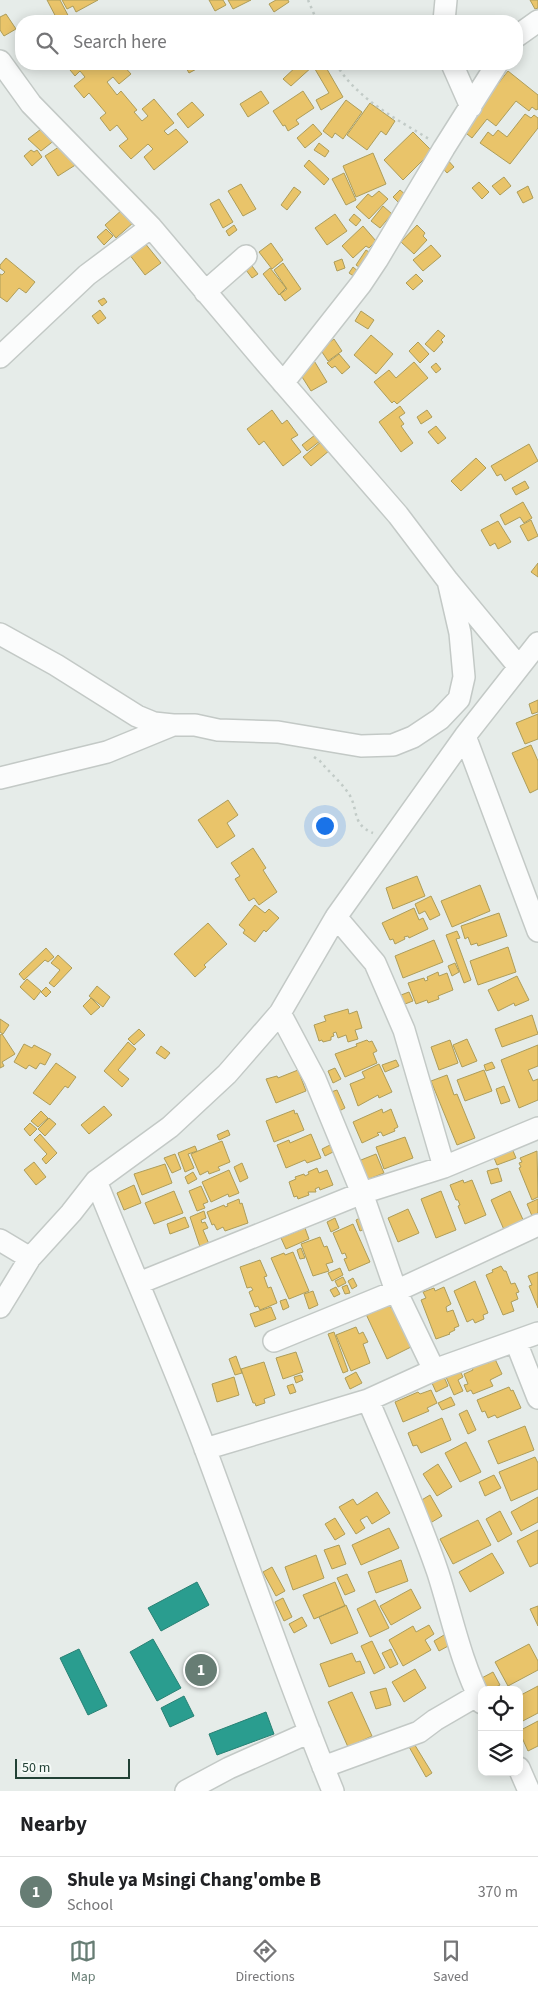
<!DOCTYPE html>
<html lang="en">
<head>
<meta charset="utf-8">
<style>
	body { margin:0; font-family:"Source Sans 3",sans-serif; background:#f2f2f2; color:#202124 }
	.controls { position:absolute; right:15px; bottom:15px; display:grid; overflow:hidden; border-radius:10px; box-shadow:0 2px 12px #0003 }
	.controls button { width:45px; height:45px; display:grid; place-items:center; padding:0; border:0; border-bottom:1px solid #e0e0e0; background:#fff; color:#202124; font:25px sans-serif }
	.scale { position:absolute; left:15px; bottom:12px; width:115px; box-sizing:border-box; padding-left:5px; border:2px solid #224135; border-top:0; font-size:14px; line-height:18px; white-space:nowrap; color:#224135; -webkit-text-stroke:4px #f5faf7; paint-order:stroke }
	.you { position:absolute; left:324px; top:825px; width:18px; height:18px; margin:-12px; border:4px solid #fff; border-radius:50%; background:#1a73e8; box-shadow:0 0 0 8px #1a73e833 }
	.badge { display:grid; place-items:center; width:32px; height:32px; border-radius:50%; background:#677d74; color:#fff; font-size:16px; font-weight:700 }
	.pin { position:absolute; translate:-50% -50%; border:2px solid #fff; box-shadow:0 1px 5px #0006 }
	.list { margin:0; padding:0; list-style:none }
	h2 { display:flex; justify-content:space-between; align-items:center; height:65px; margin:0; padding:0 20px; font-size:21px }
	h2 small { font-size:16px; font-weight:400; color:#757577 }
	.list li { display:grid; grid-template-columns:32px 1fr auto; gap:15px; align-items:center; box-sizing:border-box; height:70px; padding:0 20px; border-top:1px solid #e0e0e0 }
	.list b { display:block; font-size:19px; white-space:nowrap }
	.list p { margin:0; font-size:16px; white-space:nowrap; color:#757577 }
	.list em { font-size:16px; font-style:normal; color:#757577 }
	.icon { flex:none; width:28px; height:28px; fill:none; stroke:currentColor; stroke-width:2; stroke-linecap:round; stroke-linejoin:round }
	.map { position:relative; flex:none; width:538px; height:1791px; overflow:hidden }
	.search { position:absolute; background:#fff; box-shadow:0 2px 12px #0003; left:15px; right:15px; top:15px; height:55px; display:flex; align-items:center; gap:12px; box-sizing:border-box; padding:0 18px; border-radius:20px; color:#757577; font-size:19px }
	.sheet { height:135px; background:#fff }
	nav { display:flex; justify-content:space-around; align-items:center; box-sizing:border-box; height:70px; border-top:1px solid #e0e0e0; background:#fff; font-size:14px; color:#757577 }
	nav a { display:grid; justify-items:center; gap:2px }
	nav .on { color:#677d74 }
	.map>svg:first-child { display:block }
	.homes { fill:#e9c46a; stroke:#ad9d5a }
	.schools { fill:#2a9d8f; stroke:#288174 }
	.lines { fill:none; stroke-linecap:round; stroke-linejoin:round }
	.minor-casing { stroke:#c3c9c6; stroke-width:24 }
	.path { stroke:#c2cbc7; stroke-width:2.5; stroke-dasharray:2.5 4; stroke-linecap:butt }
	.minor { stroke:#fbfcfc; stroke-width:21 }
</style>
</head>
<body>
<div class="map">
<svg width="538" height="1791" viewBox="0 0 538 1791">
	<rect width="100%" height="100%" fill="#e6ece9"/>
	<path class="homes" d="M47,0H60L71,21H58Z
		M62,0H98L76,12L73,6L67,9Z
		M209,0H223L226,5L215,11Z
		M228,0H251L233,9Z
		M276,0H288L289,2L274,12L269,4Z
		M530,0H538V8L535,9Z
		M6,14L16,29L4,36L0,30V17Z
		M65,64H122L131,74L119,84L113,77L107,82L117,95L121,91L137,110L134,112L142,121L148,116L142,109L154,99L174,123L164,131L168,135L176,129L188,142L154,170L144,157L153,149L148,144L131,159L119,146L128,139L117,125L110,131L100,118L106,113L89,93L84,98L74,86L85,77L80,71L75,76Z
		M184,64H201L202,66L189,73Z
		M299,64H311L313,66L291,86L283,79Z
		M312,64H324L343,97L321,110L316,100L329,93Z
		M508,71L538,95V109L536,110L532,107L529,111L516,101L496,126L487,119L472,138L462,130Z
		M261,91L269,103L248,117L240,104Z
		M303,91L314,108L296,120L299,124L288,131L285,125L283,126L273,111Z
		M346,100L362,112L343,139L335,133L332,138L323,131Z
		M192,102L204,115L188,128L177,114Z
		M370,103L395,121L386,135L381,131L367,150L347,135Z
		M525,114L531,118L534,115L538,118V128L510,164L480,143L488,132L493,136L498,130L507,137Z
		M313,124L322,134L305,148L297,138Z
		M45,126L56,139L41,151L28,139Z
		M413,132L432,151L403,180L384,160Z
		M65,143L77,164L58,176L45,156Z
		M319,143L329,151L325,157L314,150Z
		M31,150L34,152L37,150L42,157L32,166L24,156Z
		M373,153L386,184L356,197L343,166Z
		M446,158L454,167L447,173L439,164Z
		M309,160L329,179L324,185L304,166Z
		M344,173L356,200L346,205L332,179Z
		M504,177L511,186L500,195L492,186Z
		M479,182L489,192L482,199L472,188Z
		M241,184L256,209L243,216L228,191Z
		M528,186L533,198L523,203L517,192Z
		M294,187L301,192L287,210L281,205Z
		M400,190L406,195L399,203L393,197Z
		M379,191L388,199L369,219L356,207L368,194L372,197Z
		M219,199L233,222L223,228L210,204Z
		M383,206L392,214L380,228L371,221Z
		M123,209L134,222L116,238L105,225Z
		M335,214L347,231L327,245L315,228Z
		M354,214L361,220L356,226L349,220Z
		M234,225L237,230L229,236L226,231Z
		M417,225L425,233L423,236L427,240L414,254L401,242Z
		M363,226L376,241L369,248L366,246L353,258L342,246Z
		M106,229L113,236L104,245L97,237Z
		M144,242L161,263L145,275L129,254Z
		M271,243L283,260L272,269L259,252Z
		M431,245L441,256L423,271L413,260Z
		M366,250L372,254L362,269L356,265Z
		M6,258L35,282L26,293L19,288L7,302L0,297V274L2,275L5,272L0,268V265Z
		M342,259L345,268L337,271L334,262Z
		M283,263L301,289L285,301L280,294L287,289L274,270Z
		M252,266L258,274L252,278L246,270Z
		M353,267L359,272L355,277L349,273Z
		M270,268L286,288L279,295L263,274Z
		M416,274L423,281L413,290L406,283Z
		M104,298L107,302L102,306L98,301Z
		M100,310L106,318L98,324L92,316Z
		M361,311L374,320L368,329L355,321Z
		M438,330L445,336L441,340L443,342L434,352L425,344Z
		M371,335L393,354L376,374L354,355Z
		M334,339L342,351L328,361L320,349Z
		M418,342L429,354L420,363L409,351Z
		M339,354L350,367L342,374L335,366L332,368L327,363Z
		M313,359L327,382L311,391L297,369Z
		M414,362L428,378L397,404L394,401L392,403L374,382L389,370L396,378Z
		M436,363L441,369L436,373L431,367Z
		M400,406L405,413L399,417L404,424L401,426L413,443L401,452L379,422Z
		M272,410L282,424L287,420L298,435L291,439L301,452L283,466L264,441L259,445L247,429Z
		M427,410L432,417L421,424L417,417Z
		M436,426L446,438L438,444L428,432Z
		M315,435L320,441L307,451L302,445Z
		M322,441L330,450L311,466L303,457Z
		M529,444L538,461L505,481L501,474L497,476L491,466Z
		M476,458L486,468L461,491L451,481Z
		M525,481L529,488L516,495L512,488Z
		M523,502L532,518L524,523L520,517L505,525L500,515Z
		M531,520L538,536L528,541L520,526Z
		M498,521L511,542L498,549L495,543L490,546L481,530Z
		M538,563V577L531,572Z
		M538,700V712L532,714L529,704Z
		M538,714V739L525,744L516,723Z
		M531,745L538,761V789L530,793L512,753Z
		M228,800L238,815L227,823L235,836L217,848L198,820Z
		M253,848L266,868L263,870L277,892L259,905L254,898L249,901L235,879L240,876L231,863Z
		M417,876L425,896L393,909L386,888Z
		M480,885L490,911L452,927L441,901Z
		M431,896L440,915L430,920L425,911L419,914L415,904Z
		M255,905L265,913L269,909L279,918L266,932L264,930L255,942L243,933L245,930L239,925Z
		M414,908L419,920L423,918L428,929L409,938L408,936L404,937L405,939L395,944L393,939L390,940L382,923Z
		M499,913L507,936L478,946L477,943L471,945L468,937L465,939L461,926Z
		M208,923L227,944L204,965L206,967L195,977L174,954Z
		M457,931L460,938L456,939L471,980L464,983L446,935Z
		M434,940L443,962L403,978L395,956Z
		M508,947L516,972L478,985L470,961Z
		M46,948L54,957L48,962L45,960L24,980L19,974Z
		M58,955L72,968L54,987L49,983L60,970L51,963Z
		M455,963L459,972L452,976L448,966Z
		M438,972L439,976L447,973L453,990L438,996L439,999L428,1003L427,1000L416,1004L408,983L424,978L425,981L428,980L427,977Z
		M517,976L529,1000L515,1006L514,1003L498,1011L488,990Z
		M27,979L41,991L34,1000L20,987Z
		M97,986L110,997L103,1007L89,996Z
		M46,987L51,992L46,997L41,992Z
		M409,992L413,1001L405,1004L401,995Z
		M91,998L100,1007L91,1015L83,1006Z
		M348,1009L349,1014L357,1011L362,1028L355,1030L358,1039L348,1042L346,1035L338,1038L336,1032L333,1033L334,1036L331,1037V1040L323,1042L322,1040L319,1041L314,1025L326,1021L324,1016Z
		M532,1015L538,1034L502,1047L495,1029Z
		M0,1019L9,1025L3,1034L0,1032Z
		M139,1029L145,1035L134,1045L128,1039Z
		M2,1034L15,1054L2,1062L4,1066L0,1068V1035Z
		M467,1039L477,1061L462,1067L453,1045Z
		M367,1040L369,1042L372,1041L377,1051L373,1053L377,1063L345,1077L335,1054L357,1046L356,1044Z
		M450,1040L458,1063L439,1070L431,1047Z
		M128,1042L136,1049L118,1070L129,1079L122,1087L104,1071Z
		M24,1044L32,1048L34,1045L51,1054L45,1065L40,1063L36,1069L29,1065L26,1069L14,1062Z
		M538,1045V1066L528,1070L533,1081L538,1079V1100L519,1108L501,1060Z
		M161,1046L170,1053L165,1059L156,1053Z
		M396,1060L399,1066L385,1072L382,1065Z
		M492,1062L495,1068L486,1071L484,1065Z
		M56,1063L76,1077L68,1088L65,1086L50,1105L33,1093Z
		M379,1064L392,1092L379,1098L378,1095L358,1106L350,1084L365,1078L362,1072Z
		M335,1068L341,1079L333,1083L328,1071Z
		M298,1070L306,1091L276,1103L266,1079L277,1076L278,1078Z
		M484,1070L492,1091L465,1101L457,1080Z
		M447,1075L454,1095L457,1094L475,1138L457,1145L431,1081Z
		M504,1086L510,1101L501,1104L496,1089Z
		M337,1090L345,1108L337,1112L328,1093Z
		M104,1106L112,1115L89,1134L81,1125Z
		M382,1109L383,1113L391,1109L398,1127L394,1129L395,1131L383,1136L381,1132L377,1133L379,1135L362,1143L353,1122Z
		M294,1110L295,1114L297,1113L304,1130L274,1142L266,1121Z
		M41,1111L48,1118L38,1127L31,1121Z
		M49,1118L56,1124L45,1136L38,1129Z
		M30,1123L37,1129L30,1136L24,1129Z
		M228,1130L230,1135L219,1140L217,1135Z
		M40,1134L57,1153L46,1164L42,1159L47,1154L34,1140Z
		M311,1134L321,1158L307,1163L305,1160L286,1168L277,1145L289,1140L290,1143Z
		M405,1137L413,1158L384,1169L376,1147Z
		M222,1141L230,1162L218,1167L220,1170L209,1174L208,1171L200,1175L191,1154Z
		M330,1145L333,1152L325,1156L322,1149Z
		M195,1146L197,1151L188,1154L194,1168L185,1172L178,1153Z
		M511,1146L516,1158L497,1165L492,1153Z
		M537,1151L538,1197L532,1200L519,1168L521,1167L519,1163L522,1162L520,1158Z
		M175,1154L181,1169L172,1173L164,1158Z
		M376,1154L384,1173L364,1181L356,1162Z
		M34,1162L46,1177L36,1185L24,1170Z
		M242,1163L248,1178L240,1182L234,1167Z
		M165,1164L172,1183L142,1195L134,1174Z
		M317,1168L319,1173L327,1170L333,1185L320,1190L319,1187L315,1189L316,1192H308L309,1195L298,1199L297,1196L294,1197L289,1182L296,1179L295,1177L304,1174L305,1176L309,1174L308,1172Z
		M498,1168L502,1181L491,1184L487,1171Z
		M229,1170L239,1193L229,1197L228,1194L211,1202L202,1182Z
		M193,1172L197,1179L188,1184L185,1177Z
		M463,1180L464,1183L472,1180L486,1215L465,1224L458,1206L460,1205L458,1200H456L450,1185Z
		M134,1185L141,1203L124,1210L117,1193Z
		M201,1186L208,1202L203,1204L205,1208L197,1211L189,1191Z
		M174,1191L183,1213L154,1224L145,1203Z
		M441,1191L456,1230L436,1238L421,1199Z
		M510,1191L525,1224L505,1232L491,1200Z
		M239,1199L240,1204L242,1203L248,1223L225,1231L223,1227L217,1230L214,1224L212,1225L207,1212L224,1205L225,1207L228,1206L227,1204Z
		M538,1199V1213L532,1216L527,1204Z
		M408,1209L419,1233L398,1242L388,1218Z
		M204,1211L206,1218L201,1220L202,1223L205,1222L208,1228L203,1230L209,1244L200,1247L190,1217Z
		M185,1217L189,1227L170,1234L167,1224Z
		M335,1218L339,1228L331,1232L327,1222Z
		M360,1218L365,1229L360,1231L356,1220Z
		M353,1224L370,1262L349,1271L344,1259L347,1258L345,1253L342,1254L333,1233Z
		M305,1228L309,1239L286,1249L281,1238Z
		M320,1237L324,1247L327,1246L333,1262L326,1264L329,1271L313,1276L301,1244Z
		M301,1248L305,1258L300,1259L297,1250Z
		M293,1252L309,1291L289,1299L271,1258L284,1253L285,1255Z
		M260,1260L267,1276L264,1277L268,1288L271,1287L277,1303L260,1310L258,1306L255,1307L249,1292L253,1290L251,1287L247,1288L240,1267Z
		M501,1266L504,1271H506L511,1284L515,1283L519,1292L516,1293L518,1299L511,1302L514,1311L503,1315L486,1275L493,1272L492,1270Z
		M340,1268L343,1275L332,1281L328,1273Z
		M538,1272V1308L529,1286L532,1285L528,1276Z
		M343,1277L346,1283L338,1287L335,1281Z
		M353,1278L357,1286L352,1289L348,1281Z
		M475,1281L488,1313L483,1315L484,1319L475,1323L473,1319L467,1322L454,1291Z
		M347,1285L350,1293L345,1294L342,1287Z
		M336,1287L340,1294L334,1297L330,1290Z
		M444,1287L451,1304L446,1307L447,1312L453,1310L459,1326L454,1328L455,1330L449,1333L450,1334L436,1339L421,1300L426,1298L423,1292L434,1288L435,1291Z
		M313,1291L318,1305L309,1309L304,1294Z
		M286,1299L289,1307L283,1310L280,1301Z
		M388,1301L391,1308L393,1307L411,1347L387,1359L365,1312Z
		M271,1307L276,1319L255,1327L250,1314Z
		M356,1327L359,1334L363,1332L368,1342L363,1344L370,1363L351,1371L336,1335Z
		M334,1332L348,1371L343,1373L328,1334Z
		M296,1352L303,1372L283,1379L276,1358Z
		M236,1356L242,1373L235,1375L229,1359Z
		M486,1359L488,1363L495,1359L502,1374L490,1380L493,1386L473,1394L471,1390L467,1392L464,1385L468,1384L464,1374L473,1370L471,1366Z
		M264,1362L275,1395L264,1399L265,1403L256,1406L255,1403H253L241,1369Z
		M459,1369L463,1377L458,1380L463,1391L454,1395L445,1375Z
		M356,1372L362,1383L350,1389L345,1378Z
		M301,1375L303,1380L296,1383L294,1377Z
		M234,1377L239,1395L217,1402L212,1384Z
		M444,1377L448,1386L436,1392L432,1383Z
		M293,1384L296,1392L290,1394L287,1386Z
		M509,1387L511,1391L513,1390L521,1408L497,1418L495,1415L488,1418L485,1411L482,1412L477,1400Z
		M431,1390L437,1403L427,1408L429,1411L403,1422L395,1402L418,1392L420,1394Z
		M451,1397L455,1405L442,1410L438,1403Z
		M467,1410L476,1430L468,1434L459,1414Z
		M442,1418L451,1440L421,1453L417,1445L413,1446L408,1433Z
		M525,1426L534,1450L498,1464L488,1441Z
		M466,1442L481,1472L460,1482L445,1453Z
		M535,1457L538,1463V1489L511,1501L499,1472Z
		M438,1464L452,1487L437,1496L423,1474Z
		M494,1475L501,1488L485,1496L479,1482Z
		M377,1492L390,1513L372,1524L367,1516L360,1520L365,1528L356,1534L339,1507L353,1499L357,1505Z
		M430,1495L442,1516L427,1525L415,1504Z
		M538,1497V1522L521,1531L511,1512Z
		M500,1511L512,1534L498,1542L486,1519Z
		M335,1518L345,1534L335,1540L325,1524Z
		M478,1520L491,1545L453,1564L440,1539Z
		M389,1528L399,1548L361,1565L352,1545Z
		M538,1530V1563L530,1567L517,1541Z
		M339,1545L346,1564L332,1569L324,1550Z
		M492,1553L504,1573L470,1592L459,1572Z
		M316,1555L324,1578L293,1590L285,1567Z
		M401,1560L408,1581L376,1593L368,1572Z
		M272,1567L285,1591L276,1596L263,1572Z
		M347,1574L355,1591L345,1595L337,1578Z
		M335,1582L345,1606L314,1619L303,1595Z
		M411,1589L421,1608L391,1625L380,1606Z
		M283,1598L292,1617L284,1621L275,1602Z
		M375,1600L389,1628L370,1637L357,1609Z
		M346,1605L358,1633L331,1644L319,1617Z
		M538,1606V1626L530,1609Z
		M302,1617L307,1626L294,1633L289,1624Z
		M429,1625L434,1634L425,1640L431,1650L403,1666L389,1640L413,1626L416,1632Z
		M444,1635L450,1645L439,1651L434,1641Z
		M372,1641L385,1668L374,1674L361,1646Z
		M529,1644L538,1661V1670L508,1686L495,1662Z
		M391,1649L398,1664L390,1668L382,1653Z
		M352,1653L356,1662L360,1661L365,1673L329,1687L320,1664Z
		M415,1669L426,1688L404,1702L392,1682Z
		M493,1672L500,1685L490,1690H483L478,1680Z
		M538,1686V1713L519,1723V1696Z
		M386,1688L391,1705L376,1709L370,1692Z
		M352,1692L372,1736L348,1747L328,1702Z
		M538,1721V1746L528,1751L519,1731Z
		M413,1742L432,1773L426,1777L408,1745Z"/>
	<path class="schools" d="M197,1582L209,1605L161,1631L148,1608Z
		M153,1639L181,1688L157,1701L130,1652Z
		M79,1649L107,1706L88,1715L60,1658Z
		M184,1696L194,1716L170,1727L161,1708Z
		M266,1712L274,1734L217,1755L209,1734Z"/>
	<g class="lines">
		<defs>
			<path id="minor" d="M444,21L446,0
				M517,36L538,21
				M0,61L31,104L151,227L266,363L398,515L448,581L519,667
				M452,64L471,107
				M205,292L246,256
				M0,357L87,275L151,227
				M283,383L361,284L377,260L444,148L497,64
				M0,634L56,665L137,716L154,723L173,725H195L218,730L278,732L361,746L393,745L413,737L440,719L459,699L464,677L460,633L449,585
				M465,736L538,931
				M0,778L107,752L173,725
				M336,917L375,963L404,1030L444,1167
				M280,1013L315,1079L362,1193L396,1291L434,1370
				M96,1181C132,1271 172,1360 206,1451C248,1564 287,1679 333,1791
				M0,1240L30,1258
				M139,1283L362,1193L444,1167L538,1128
				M0,1307L30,1258L71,1213L96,1181L170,1127L227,1074L280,1013L336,917L465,736L538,643
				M274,1341L396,1291L538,1225
				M516,1342L538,1398
				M368,1400C392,1457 418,1514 438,1573C452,1617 461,1663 482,1703
				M205,1449L368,1400L434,1370L538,1333
				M323,1767L419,1732L435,1720L478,1695
				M519,1768L529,1791
				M186,1791L229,1768L310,1732"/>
		</defs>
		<use href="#minor" class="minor-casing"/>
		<path class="path" d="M308,0L317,21
			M336,64C357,99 395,118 429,139
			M314,757L320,761C329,772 341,782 349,794C359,810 351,824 373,833"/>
		<use href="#minor" class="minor"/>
	</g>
</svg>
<div class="controls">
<button><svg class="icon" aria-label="locate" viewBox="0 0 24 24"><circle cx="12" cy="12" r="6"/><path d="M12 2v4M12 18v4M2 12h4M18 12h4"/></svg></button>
<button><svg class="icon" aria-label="layers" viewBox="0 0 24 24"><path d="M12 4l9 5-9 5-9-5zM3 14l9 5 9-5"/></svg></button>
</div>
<div class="scale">50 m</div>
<div class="you"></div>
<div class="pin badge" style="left:201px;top:1670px">1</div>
<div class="search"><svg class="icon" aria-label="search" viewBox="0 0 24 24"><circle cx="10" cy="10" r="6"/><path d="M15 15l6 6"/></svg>Search here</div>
</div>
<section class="sheet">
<h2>Nearby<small></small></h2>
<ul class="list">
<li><span class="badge">1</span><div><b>Shule ya Msingi Chang'ombe B</b><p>School</p></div><em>370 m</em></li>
</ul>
</section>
<nav>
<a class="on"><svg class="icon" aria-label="map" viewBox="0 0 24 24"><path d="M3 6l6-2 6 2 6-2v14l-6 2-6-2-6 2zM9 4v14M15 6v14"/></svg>Map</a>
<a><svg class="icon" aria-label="directions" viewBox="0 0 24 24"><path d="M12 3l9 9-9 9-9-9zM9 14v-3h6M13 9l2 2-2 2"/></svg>Directions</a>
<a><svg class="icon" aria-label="saved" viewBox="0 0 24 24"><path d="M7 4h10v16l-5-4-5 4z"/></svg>Saved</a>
</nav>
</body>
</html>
